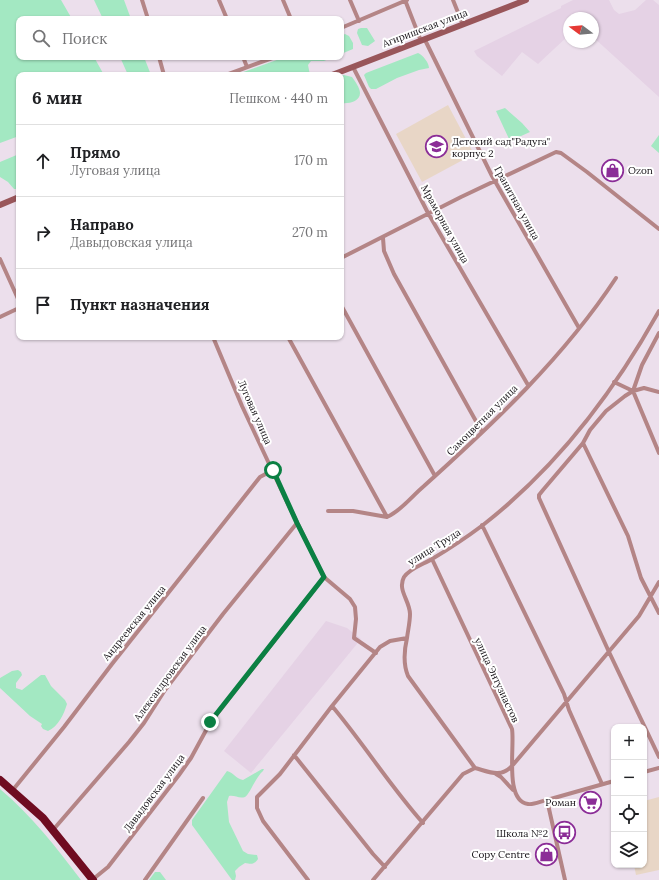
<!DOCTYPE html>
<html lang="ru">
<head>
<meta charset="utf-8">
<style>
	body { margin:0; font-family:Lora,serif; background:#f2f2f2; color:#202124 }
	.controls { position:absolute; right:12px; bottom:12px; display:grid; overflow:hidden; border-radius:8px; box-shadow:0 1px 3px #0004 }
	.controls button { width:36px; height:36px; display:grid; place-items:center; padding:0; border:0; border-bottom:1px solid #e0e0e0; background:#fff; color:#202124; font:20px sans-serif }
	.compass { position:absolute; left:563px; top:12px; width:36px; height:36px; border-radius:50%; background:#fff; box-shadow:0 1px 3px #0004; rotate:286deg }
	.stop { position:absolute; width:12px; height:12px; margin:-9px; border:3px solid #0b8043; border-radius:50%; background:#fff }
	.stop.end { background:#0b8043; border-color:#fff; box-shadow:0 1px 4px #0008 }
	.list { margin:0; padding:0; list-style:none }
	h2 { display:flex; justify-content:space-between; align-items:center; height:52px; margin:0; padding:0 16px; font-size:17px }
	h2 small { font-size:13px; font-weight:400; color:#757577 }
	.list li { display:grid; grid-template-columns:26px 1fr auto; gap:12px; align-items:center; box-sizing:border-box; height:72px; padding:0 16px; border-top:1px solid #e0e0e0 }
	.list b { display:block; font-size:15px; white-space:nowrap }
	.list p { margin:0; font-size:13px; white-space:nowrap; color:#757577 }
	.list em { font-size:13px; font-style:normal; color:#757577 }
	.icon { flex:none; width:22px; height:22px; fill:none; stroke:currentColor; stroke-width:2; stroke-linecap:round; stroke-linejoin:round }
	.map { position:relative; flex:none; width:659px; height:880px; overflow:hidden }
	.search { position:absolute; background:#fff; box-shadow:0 1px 3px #0004; left:16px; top:16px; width:328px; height:44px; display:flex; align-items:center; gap:10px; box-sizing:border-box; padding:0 14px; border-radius:8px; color:#757577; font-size:15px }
	.panel { position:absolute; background:#fff; box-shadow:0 1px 3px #0004; left:16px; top:72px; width:328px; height:268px; border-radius:8px }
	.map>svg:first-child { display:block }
	.built { fill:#e5d2e5 }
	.education { fill:#e8d6c6 }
	.green { fill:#a3e8c2 }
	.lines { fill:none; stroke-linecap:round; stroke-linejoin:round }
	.street { stroke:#b48586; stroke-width:4 }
	.secondary { stroke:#99565a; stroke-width:6 }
	.highway { stroke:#6f0c21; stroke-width:8 }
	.route { stroke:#0b8043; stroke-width:5 }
	.labels { text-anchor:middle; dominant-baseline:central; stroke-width:4; stroke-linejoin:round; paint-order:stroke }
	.street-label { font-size:10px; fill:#181419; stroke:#fff }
	.poi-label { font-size:10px; fill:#181419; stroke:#fff; text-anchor:end }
</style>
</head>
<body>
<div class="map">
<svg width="659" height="880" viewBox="0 0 659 880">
	<rect width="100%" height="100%" fill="#ecdfec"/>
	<path class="built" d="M573,0H609L614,10L619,14L635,10L646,0H653L659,5V97L593,37V18H569V35L538,64L522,52L502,76L477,56L474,51L561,8V6Z
		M326,621L347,628L361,639L251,773L224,751Z"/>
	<path class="education" d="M448,105L474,154L422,182L396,134Z
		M659,797V870L636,875L634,865H644V801Z"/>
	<path class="green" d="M0,0H61L72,19H19V57H94L104,75H19V136L0,143Z
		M94,0H124L131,19H103Z
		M361,28H367L375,41L368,46L362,45L357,33L358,29Z
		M345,34L349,36L353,43V49L341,54V36Z
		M418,53C423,55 429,63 429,68L419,70L397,78L376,89H371L369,87L364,75L366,73Z
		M120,57H144L151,75H128Z
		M285,57H333L324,61H311L308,65L310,75H235Z
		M344,75L352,77C355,81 360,88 360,93C360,102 348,104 341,103V76Z
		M505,108L522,123L530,132L510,141L496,111Z
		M659,135V153L651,146Z
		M19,154V189H14L8,182L0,177V162Z
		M18,670L21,672L22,675L16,683V688L22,690L41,675H45L51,686L65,700L67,704C64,714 58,727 48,731L43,729L41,726L42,724L30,716L0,688V678L12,671Z
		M262,769H264L263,771C255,778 250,794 245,797C239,799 235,795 229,796L227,802L229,822L243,851L248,854L257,855L258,859C254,865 251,864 245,863L239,867L235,871L236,876L235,880H232L192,825V820L227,771C233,772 236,779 243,780Z
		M0,789C32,816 56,847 81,880H0Z
		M155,872H160L166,880H149Z"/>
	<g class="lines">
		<path class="street" d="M142,0L148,19
			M219,0L227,19
			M283,0L291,19
			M350,0L359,21
			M405,0L421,41
			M453,0L463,25
			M341,28L407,0
			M425,40L492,176L579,328
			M159,57L164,75
			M243,57L247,67
			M353,67L428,213L528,385
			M226,75L275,57
			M383,238L384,251L394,274L482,432
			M341,258L461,197L556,152L561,153L587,172L659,229
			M0,259L19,301
			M341,305L435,476
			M0,317L19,308
			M659,333L642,365L633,391L625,396L606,411L590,430L583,443L543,490L539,495V498L609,652L659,757
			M213,337L242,406L287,502L324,577L350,599L355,607L356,619L354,638L376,653
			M288,337L387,517
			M614,382L633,391L659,453
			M633,391L644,388L659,392
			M583,443L628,536L641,578L659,613
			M328,511H353L387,517C401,511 412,496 424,486C494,423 564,357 616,278
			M482,525L564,694L569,710L602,784
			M432,559L512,729C515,746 504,801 528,804C534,805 541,801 547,800L565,880
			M407,638C404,651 403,664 408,676L475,768
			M332,706C364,744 390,786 423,823
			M294,755L373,854L385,867
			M644,772L659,768
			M496,774L501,777L513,790
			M12,791L64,727L112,664L260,477L273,470
			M547,800L614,781
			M53,830L129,742L144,723L165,690L223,614L297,523
			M92,880L108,867L179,775L191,758L210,723L324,577
			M145,880L203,798
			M308,880L263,821L257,808V797L280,774L332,706L380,647L390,641L407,638C408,630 410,622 410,614C410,601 397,590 404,577C410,568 424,564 432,559C449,549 467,537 483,525C556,468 614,392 659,311
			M373,880L463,774L475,768C490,772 500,778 512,766L639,616L659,582"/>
		<path class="secondary" d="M332,75L526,0
			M0,205L19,197"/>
		<path class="highway" d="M0,780L43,818L93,880"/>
	</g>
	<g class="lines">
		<path class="route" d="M210,722L324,577L297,523L273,470"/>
	</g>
	<defs>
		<symbol id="school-ring" viewBox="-11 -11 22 22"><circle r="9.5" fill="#fff" stroke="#8b2d97" stroke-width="1.5"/><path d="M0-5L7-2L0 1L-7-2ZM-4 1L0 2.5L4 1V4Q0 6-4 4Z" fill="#8b2d97"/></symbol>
		<symbol id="shop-ring" viewBox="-11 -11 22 22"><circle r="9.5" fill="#fff" stroke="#8b2d97" stroke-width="1.5"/><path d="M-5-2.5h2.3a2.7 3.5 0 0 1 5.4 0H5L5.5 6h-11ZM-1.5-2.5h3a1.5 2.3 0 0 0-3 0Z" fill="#8b2d97"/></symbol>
		<symbol id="supermarket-ring" viewBox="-11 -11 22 22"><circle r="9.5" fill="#fff" stroke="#8b2d97" stroke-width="1.5"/><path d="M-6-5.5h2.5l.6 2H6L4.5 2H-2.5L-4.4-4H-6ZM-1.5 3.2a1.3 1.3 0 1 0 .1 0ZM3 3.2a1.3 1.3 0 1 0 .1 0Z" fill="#8b2d97"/></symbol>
		<symbol id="bus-ring" viewBox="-11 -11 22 22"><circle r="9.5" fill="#fff" stroke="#8b2d97" stroke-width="1.5"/><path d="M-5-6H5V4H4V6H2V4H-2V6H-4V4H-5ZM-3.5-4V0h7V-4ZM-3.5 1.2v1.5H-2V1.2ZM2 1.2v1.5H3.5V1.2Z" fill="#8b2d97"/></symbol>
	</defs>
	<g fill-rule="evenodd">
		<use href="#school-ring" x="424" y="134" width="25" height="25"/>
		<use href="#shop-ring" x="600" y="158" width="25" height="25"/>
		<use href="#supermarket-ring" x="578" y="790" width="25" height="25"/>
		<use href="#bus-ring" x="552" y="820" width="25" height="25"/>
		<use href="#shop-ring" x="534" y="842" width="25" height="25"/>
	</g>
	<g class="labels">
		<g class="street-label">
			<text transform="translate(425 28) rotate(-21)">Агиришская улица</text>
			<text transform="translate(517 203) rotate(61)">Гранитная улица</text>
			<text transform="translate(445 224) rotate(61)">Мраморная улица</text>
			<text transform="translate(255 412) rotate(66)">Луговая улица</text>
			<text transform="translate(482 420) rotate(-45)">Самоцветная улица</text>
			<text transform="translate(434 547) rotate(-32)">улица Труда</text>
			<text transform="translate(134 623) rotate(-51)">Андреевская улица</text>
			<text transform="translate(170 673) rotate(-54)">Александровская улица</text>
			<text transform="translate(497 680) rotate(65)">улица Энтузиастов</text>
			<text transform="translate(154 793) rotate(-53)">Давыдовская улица</text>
		</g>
		<g class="poi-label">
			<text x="452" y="141" text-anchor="start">Детский сад"Радуга"<tspan x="452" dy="12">корпус 2</tspan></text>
			<text x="628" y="170" text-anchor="start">Ozon</text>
			<text x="576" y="802">Роман</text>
			<text x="548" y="833">Школа №2</text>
			<text x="530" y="854">Copy Centre</text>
		</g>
	</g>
</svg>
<div class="controls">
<button>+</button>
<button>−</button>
<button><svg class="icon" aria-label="locate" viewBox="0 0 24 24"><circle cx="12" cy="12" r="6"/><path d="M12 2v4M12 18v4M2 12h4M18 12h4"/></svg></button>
<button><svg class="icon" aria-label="layers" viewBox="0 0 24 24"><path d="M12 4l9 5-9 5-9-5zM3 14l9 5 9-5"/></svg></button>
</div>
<svg class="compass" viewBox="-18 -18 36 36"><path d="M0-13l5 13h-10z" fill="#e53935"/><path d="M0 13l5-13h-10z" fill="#757577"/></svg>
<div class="stop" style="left:273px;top:470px"></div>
<div class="stop end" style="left:210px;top:722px"></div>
<div class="search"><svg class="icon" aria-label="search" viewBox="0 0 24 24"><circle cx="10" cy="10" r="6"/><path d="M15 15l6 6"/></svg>Поиск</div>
<section class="panel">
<h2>6 мин<small>Пешком · 440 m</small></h2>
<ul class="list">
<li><svg class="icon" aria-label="ahead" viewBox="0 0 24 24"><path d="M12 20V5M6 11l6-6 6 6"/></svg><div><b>Прямо</b><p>Луговая улица</p></div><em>170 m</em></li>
<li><svg class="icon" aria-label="right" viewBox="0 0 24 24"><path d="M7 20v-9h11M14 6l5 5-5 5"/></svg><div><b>Направо</b><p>Давыдовская улица</p></div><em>270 m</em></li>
<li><svg class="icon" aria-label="arrive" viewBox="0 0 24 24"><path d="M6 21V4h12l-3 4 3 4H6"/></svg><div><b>Пункт назначения</b></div></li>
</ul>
</section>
</div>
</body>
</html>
